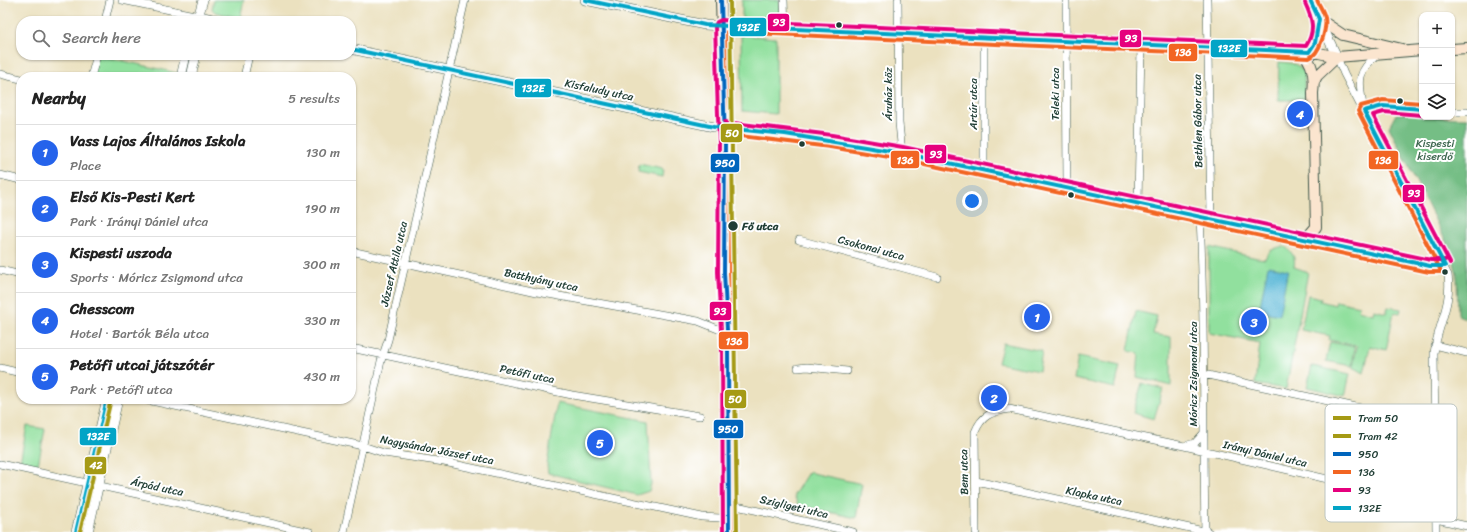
<!DOCTYPE html>
<html lang="en">
<head>
<meta charset="utf-8">
<style>
	body { margin:0; font-family:Sriracha,sans-serif; background:#f2f2f2; color:#222 }
	.controls { position:absolute; right:12px; top:12px; display:grid; overflow:hidden; border-radius:8px; box-shadow:0 1px 3px #0004 }
	.controls button { width:36px; height:36px; display:grid; place-items:center; padding:0; border:0; border-bottom:1px solid #e0e0e0; background:#fff; color:#222; font:20px sans-serif }
	.you { position:absolute; left:972px; top:201px; width:14px; height:14px; margin:-10px; border:3px solid #fff; border-radius:50%; background:#1a73e8; box-shadow:0 0 0 6px #1a73e833 }
	.badge { display:grid; place-items:center; width:26px; height:26px; border-radius:50%; background:#2563eb; color:#fff; font-size:13px; font-weight:700 }
	.pin { position:absolute; translate:-50% -50%; border:2px solid #fff; box-shadow:0 1px 4px #0006 }
	.list { margin:0; padding:0; list-style:none }
	h2 { display:flex; justify-content:space-between; align-items:center; height:52px; margin:0; padding:0 16px; font-size:17px }
	h2 small { font-size:13px; font-weight:400; color:#767676 }
	.list li { display:grid; grid-template-columns:26px 1fr auto; gap:12px; align-items:center; box-sizing:border-box; height:56px; padding:0 16px; border-top:1px solid #e0e0e0 }
	.list b { display:block; font-size:15px; white-space:nowrap }
	.list p { margin:0; font-size:13px; white-space:nowrap; color:#767676 }
	.list em { font-size:13px; font-style:normal; color:#767676 }
	.icon { flex:none; width:22px; height:22px; fill:none; stroke:currentColor; stroke-width:2; stroke-linecap:round; stroke-linejoin:round }
	.map { position:relative; flex:none; width:1467px; height:532px; overflow:hidden }
	.search { position:absolute; background:#fff; box-shadow:0 1px 3px #0004; left:16px; top:16px; width:340px; height:44px; display:flex; align-items:center; gap:10px; box-sizing:border-box; padding:0 14px; border-radius:16px; color:#767676; font-size:15px }
	.panel { position:absolute; background:#fff; box-shadow:0 1px 3px #0004; left:16px; top:72px; width:340px; height:332px; border-radius:16px }
	.map>svg:first-child { display:block }
	.green { fill:#91e09e; stroke:#588e69 }
	.forest { fill:#74be85; stroke:#4a7e5c }
	.water { fill:#58b7d7; stroke:#3c7a86 }
	.lines { fill:none; stroke-linecap:round; stroke-linejoin:round }
	.minor-casing { stroke:#3e5649; stroke-width:8 }
	.tertiary-casing { stroke:#3e5649; stroke-width:10 }
	.secondary-casing { stroke:#3e5649; stroke-width:12 }
	.minor { stroke:#fff; stroke-width:7 }
	.tertiary { stroke:#fff; stroke-width:9 }
	.secondary { stroke:#fbe5cf; stroke-width:10 }
	.bus-1-casing { stroke:#fff; stroke-width:7 }
	.bus-2-casing { stroke:#fff; stroke-width:7 }
	.bus-3-casing { stroke:#fff; stroke-width:7 }
	.bus-4-casing { stroke:#fff; stroke-width:7 }
	.bus-1 { stroke:#0065bd; stroke-width:4 }
	.bus-2 { stroke:#f26522; stroke-width:4 }
	.bus-3 { stroke:#e5007d; stroke-width:4 }
	.bus-4 { stroke:#02a4c6; stroke-width:4 }
	.tram-1-casing { stroke:#fff; stroke-width:7 }
	.tram-2-casing { stroke:#fff; stroke-width:7 }
	.tram-1 { stroke:#a59a15; stroke-width:4 }
	.tram-2 { stroke:#a59a15; stroke-width:4 }
	.bus-dot { fill:#1f3d34; stroke:#fff; stroke-width:1.5 }
	.labels { text-anchor:middle; dominant-baseline:central; stroke-width:4; stroke-linejoin:round; paint-order:stroke }
	.street-label { font-size:11px; fill:#1f3d34; stroke:#fff }
	.park-label { font-size:11px; fill:#3c664e; stroke:#fff }
	.stop-label { font-size:11px; font-weight:bold; fill:#1f3d34; stroke:#fff; text-anchor:start }
	.key { fill:#fff; stroke:#bcc5c2; stroke-width:1 }
	.key-label { font-size:11px; fill:#1f3d34 }
	.line-badge { stroke:#fff; stroke-width:1.5 }
	.badge-label { font-size:11px; text-anchor:middle; font-weight:bold; fill:#fff }
</style>
</head>
<body>
<div class="map">
<svg width="1467" height="532" viewBox="0 0 1467 532">
	<rect width="100%" height="100%" fill="#fff"/>
	<filter id="ink" filterUnits="userSpaceOnUse"><feTurbulence type="fractalNoise" baseFrequency=".025" numOctaves="2"/><feDisplacementMap in="SourceGraphic" scale="8" xChannelSelector="R" yChannelSelector="G"/><feConvolveMatrix kernelMatrix="1 2 1 2 8 2 1 2 1" color-interpolation-filters="sRGB"/></filter>
	<filter id="wash" filterUnits="userSpaceOnUse"><feTurbulence type="fractalNoise" baseFrequency=".012" numOctaves="4" result="noise"/><feDisplacementMap in="SourceGraphic" scale="16" xChannelSelector="R" yChannelSelector="G"/><feGaussianBlur stdDeviation="0.9" result="paint"/><feColorMatrix in="noise" values="0 0 0 0 0 0 0 0 0 0 0 0 0 0 0 0 0 1.4 0 .05"/><feComposite in="paint" operator="in"/></filter>
	<g filter="url(#wash)">
		<rect width="100%" height="100%" fill="#ebe1bf"/>
		<path class="green" d="M214,0H244L240,18L215,12L212,9Z
			M742,0H780L781,21L742,19Z
			M741,35L776,38V114L742,111Z
			M97,55L177,73V77H91Z
			M1279,62C1309,63 1304,74 1304,100H1278Z
			M639,164L663,169L662,177L638,172Z
			M1284,246C1292,252 1296,257 1294,267L1308,272L1286,389L1255,384L1260,343L1209,333V247L1257,258L1265,259C1268,250 1275,248 1284,246Z
			M1308,295L1321,298L1320,301L1335,305L1336,301L1359,306L1358,310L1373,314L1374,310L1386,313L1388,307L1401,309L1400,313L1394,312L1386,350L1370,346L1364,373L1353,367L1357,346L1329,340L1330,336L1301,330Z
			M1136,311L1157,316L1153,334L1171,337V386L1137,377L1139,353L1128,351Z
			M1330,342L1355,347L1352,366L1326,361Z
			M1003,343L1042,351L1039,371L998,363Z
			M1078,357L1120,366L1115,388L1074,379Z
			M1312,366L1350,374L1345,396L1307,387Z
			M1142,383L1163,389L1154,419L1133,413Z
			M557,403L648,421L651,484L649,491L637,495L548,473L547,465Z
			M27,426L45,429L38,465L20,462Z
			M810,471L812,473L862,484L856,518L798,505L794,495L807,474Z"/>
		<path class="forest" d="M1407,113L1422,114V117L1467,118V319L1458,315L1457,275L1452,254L1389,127L1396,114Z"/>
		<path class="water" d="M1268,266L1288,270L1279,315L1259,311Z"/>
	</g>
	<g filter="url(#ink)">
		<g class="lines">
			<defs>
				<path id="minor" d="M122,0L199,16
					M784,0L785,29
					M898,0L899,123L902,153
					M1066,0L1067,188
					M1207,0L1211,218
					M105,21L110,0
					M1337,57L1344,74L1448,275C1452,305 1438,324 1434,353L1436,532
					M0,74L21,79
					M91,77L97,55
					M244,77L249,55
					M1363,105C1358,79 1358,71 1378,54
					M1364,111L1383,106L1422,109
					M1452,112H1467
					M984,171V38
					M0,175L21,180
					M1138,203L1141,46
					M1200,216C1205,321 1203,427 1205,532
					M1303,238L1430,266H1445
					M799,240L937,277
					M351,251L537,292L698,321L718,329H727
					M0,270L21,275
					M1435,345L1467,353
					M351,348L572,395L700,416
					M0,368L21,373
					M798,368L807,367L847,371
					M1203,374L1435,424
					M142,399L363,446L384,453L444,462L702,517L720,518L729,516
					M1184,446L1195,443L1203,434
					M0,464L310,532
					M976,481L1208,532
					M729,506L741,507L853,532
					M1436,519L1467,526
					M344,532L381,361L388,340L465,0
					M976,532L975,432C982,415 991,412 1009,409L1184,446L1436,504"/>
				<path id="tertiary" d="M585,0L705,25L721,26
					M1310,0L1337,57
					M199,16L221,21
					M197,21L203,0
					M351,49L714,127L724,128
					M181,77L186,55
					M191,77L196,55
					M76,532L107,399
					M88,532L118,399"/>
				<path id="secondary" d="M721,0L725,144L724,272L728,349L729,532
					M721,26L1319,53L1337,57L1422,50
					M1452,49L1467,48
					M1309,52L1315,43L1319,19L1343,35L1402,49
					M1314,82L1317,76L1337,57
					M724,128L831,141L902,153L1301,237L1309,235L1316,227L1313,93C1315,78 1314,63 1302,52"/>
			</defs>
			<use href="#minor" class="minor-casing"/>
			<use href="#tertiary" class="tertiary-casing"/>
			<use href="#secondary" class="secondary-casing"/>
			<use href="#minor" class="minor"/>
			<use href="#tertiary" class="tertiary"/>
			<use href="#secondary" class="secondary"/>
			<defs>
				<path id="bus-1" d="M721,0L725,144L724,272L728,349L729,532"/>
				<path id="bus-2" d="M1422,103L1383,100L1361,106L1358,111L1440,269
					M723,134L830,147L901,159L1429,272H1445
					M735,532L734,349L730,272L731,144L727,32L1309,58C1320,54 1327,28 1325,18C1324,12 1319,5 1317,0"/>
				<path id="bus-3" d="M1422,115L1384,112L1373,115L1450,263
					M725,122L832,135L903,147L1431,260H1445
					M723,532L722,349L718,272L719,144L715,26L717,22L721,20L1306,46C1316,30 1312,18 1305,3"/>
				<path id="bus-4" d="M585,0L705,25L1309,52L1315,43L1319,19L1310,0
					M351,49L714,127L785,134L902,153L1430,266H1445
					M1422,109L1383,106L1364,111L1445,266
					M76,532L107,399"/>
			</defs>
			<use href="#bus-1" class="bus-1-casing"/>
			<use href="#bus-2" class="bus-2-casing"/>
			<use href="#bus-3" class="bus-3-casing"/>
			<use href="#bus-4" class="bus-4-casing"/>
			<use href="#bus-1" class="bus-1"/>
			<use href="#bus-2" class="bus-2"/>
			<use href="#bus-3" class="bus-3"/>
			<use href="#bus-4" class="bus-4"/>
			<defs>
				<path id="tram-1" d="M730,0L737,532"/>
				<path id="tram-2" d="M80,532L111,399"/>
			</defs>
			<use href="#tram-1" class="tram-1-casing"/>
			<use href="#tram-2" class="tram-2-casing"/>
			<use href="#tram-1" class="tram-1"/>
			<use href="#tram-2" class="tram-2"/>
		</g>
	</g>
	<g class="bus-dot">
		<circle cx="839" cy="25" r="3.5"/>
		<circle cx="1400" cy="101" r="3.5"/>
		<circle cx="802" cy="144" r="3.5"/>
		<circle cx="1071" cy="195" r="3.5"/>
		<circle cx="733" cy="226" r="5.5"/>
		<circle cx="1445" cy="272" r="3.5"/>
	</g>
	<g class="labels">
		<g class="street-label">
			<text transform="translate(599 90) rotate(12)">Kisfaludy utca</text>
			<text transform="translate(888 94) rotate(-90)">Áruház köz</text>
			<text transform="translate(1055 94) rotate(-90)">Teleki utca</text>
			<text transform="translate(973 104) rotate(-90)">Artúr utca</text>
			<text transform="translate(1198 121) rotate(-91)">Bethlen Gábor utca</text>
			<text transform="translate(871 248) rotate(15)">Csokonai utca</text>
			<text transform="translate(394 264) rotate(-77)">József Attila utca</text>
			<text transform="translate(541 280) rotate(12)">Batthyány utca</text>
			<text transform="translate(527 374) rotate(12)">Petőfi utca</text>
			<text transform="translate(1193 374) rotate(-90)">Móricz Zsigmond utca</text>
			<text transform="translate(437 450) rotate(11)">Nagysándor József utca</text>
			<text transform="translate(1265 454) rotate(13)">Irányi Dániel utca</text>
			<text transform="translate(964 472) rotate(-91)">Bem utca</text>
			<text transform="translate(157 487) rotate(12)">Árpád utca</text>
			<text transform="translate(1094 496) rotate(12)">Klapka utca</text>
			<text transform="translate(794 507) rotate(13)">Szigligeti utca</text>
		</g>
		<g class="park-label">
			<text x="1435" y="143">Kispesti<tspan x="1435" dy="13">kiserdő</tspan></text>
		</g>
		<g class="stop-label">
			<text x="742" y="226">Fő utca</text>
		</g>
	</g>
	<rect x="1325" y="404" width="132" height="118" rx="6" class="key"/>
	<rect x="1333" y="416" width="18" height="4" fill="#a59a15"/>
	<rect x="1333" y="434" width="18" height="4" fill="#a59a15"/>
	<rect x="1333" y="452" width="18" height="4" fill="#0065bd"/>
	<rect x="1333" y="470" width="18" height="4" fill="#f26522"/>
	<rect x="1333" y="488" width="18" height="4" fill="#e5007d"/>
	<rect x="1333" y="506" width="18" height="4" fill="#02a4c6"/>
	<g class="key-label">
		<text x="1358" y="422">Tram 50</text>
		<text x="1358" y="440">Tram 42</text>
		<text x="1358" y="458">950</text>
		<text x="1358" y="476">136</text>
		<text x="1358" y="494">93</text>
		<text x="1358" y="512">132E</text>
	</g>
	<g class="line-badge">
		<rect x="767" y="13" width="23" height="19" rx="4" fill="#e5007d"/>
		<rect x="729" y="17" width="38" height="20" rx="4" fill="#02a4c6"/>
		<rect x="1119" y="29" width="23" height="19" rx="4" fill="#e5007d"/>
		<rect x="1210" y="39" width="38" height="19" rx="4" fill="#02a4c6"/>
		<rect x="1168" y="43" width="30" height="19" rx="4" fill="#f26522"/>
		<rect x="514" y="78" width="38" height="20" rx="4" fill="#02a4c6"/>
		<rect x="720" y="123" width="23" height="20" rx="4" fill="#a59a15"/>
		<rect x="924" y="144" width="23" height="20" rx="4" fill="#e5007d"/>
		<rect x="890" y="150" width="30" height="19" rx="4" fill="#f26522"/>
		<rect x="1368" y="150" width="31" height="20" rx="4" fill="#f26522"/>
		<rect x="710" y="153" width="30" height="20" rx="4" fill="#0065bd"/>
		<rect x="1402" y="184" width="23" height="19" rx="4" fill="#e5007d"/>
		<rect x="709" y="301" width="23" height="20" rx="4" fill="#e5007d"/>
		<rect x="718" y="331" width="31" height="19" rx="4" fill="#f26522"/>
		<rect x="724" y="389" width="23" height="20" rx="4" fill="#a59a15"/>
		<rect x="713" y="419" width="31" height="20" rx="4" fill="#0065bd"/>
		<rect x="79" y="427" width="38" height="19" rx="4" fill="#02a4c6"/>
		<rect x="84" y="456" width="23" height="19" rx="4" fill="#a59a15"/>
	</g>
	<g class="badge-label">
		<text x="779" y="26">93</text>
		<text x="748" y="31">132E</text>
		<text x="1131" y="42">93</text>
		<text x="1229" y="52">132E</text>
		<text x="1183" y="56">136</text>
		<text x="533" y="92">132E</text>
		<text x="732" y="137">50</text>
		<text x="936" y="158">93</text>
		<text x="905" y="164">136</text>
		<text x="1383" y="164">136</text>
		<text x="725" y="167">950</text>
		<text x="1414" y="197">93</text>
		<text x="720" y="315">93</text>
		<text x="734" y="345">136</text>
		<text x="735" y="403">50</text>
		<text x="728" y="433">950</text>
		<text x="98" y="440">132E</text>
		<text x="96" y="469">42</text>
	</g>
</svg>
<div class="controls">
<button>+</button>
<button>−</button>
<button><svg class="icon" aria-label="layers" viewBox="0 0 24 24"><path d="M12 4l9 5-9 5-9-5zM3 14l9 5 9-5"/></svg></button>
</div>
<div class="you"></div>
<div class="pin badge" style="left:1037px;top:317px">1</div>
<div class="pin badge" style="left:994px;top:398px">2</div>
<div class="pin badge" style="left:1254px;top:322px">3</div>
<div class="pin badge" style="left:1300px;top:114px">4</div>
<div class="pin badge" style="left:600px;top:443px">5</div>
<div class="search"><svg class="icon" aria-label="search" viewBox="0 0 24 24"><circle cx="10" cy="10" r="6"/><path d="M15 15l6 6"/></svg>Search here</div>
<section class="panel">
<h2>Nearby<small>5 results</small></h2>
<ul class="list">
<li><span class="badge">1</span><div><b>Vass Lajos Általános Iskola</b><p>Place</p></div><em>130 m</em></li>
<li><span class="badge">2</span><div><b>Első Kis-Pesti Kert</b><p>Park · Irányi Dániel utca</p></div><em>190 m</em></li>
<li><span class="badge">3</span><div><b>Kispesti uszoda</b><p>Sports · Móricz Zsigmond utca</p></div><em>300 m</em></li>
<li><span class="badge">4</span><div><b>Chesscom</b><p>Hotel · Bartók Béla utca</p></div><em>330 m</em></li>
<li><span class="badge">5</span><div><b>Petőfi utcai játszótér</b><p>Park · Petőfi utca</p></div><em>430 m</em></li>
</ul>
</section>
</div>
</body>
</html>
